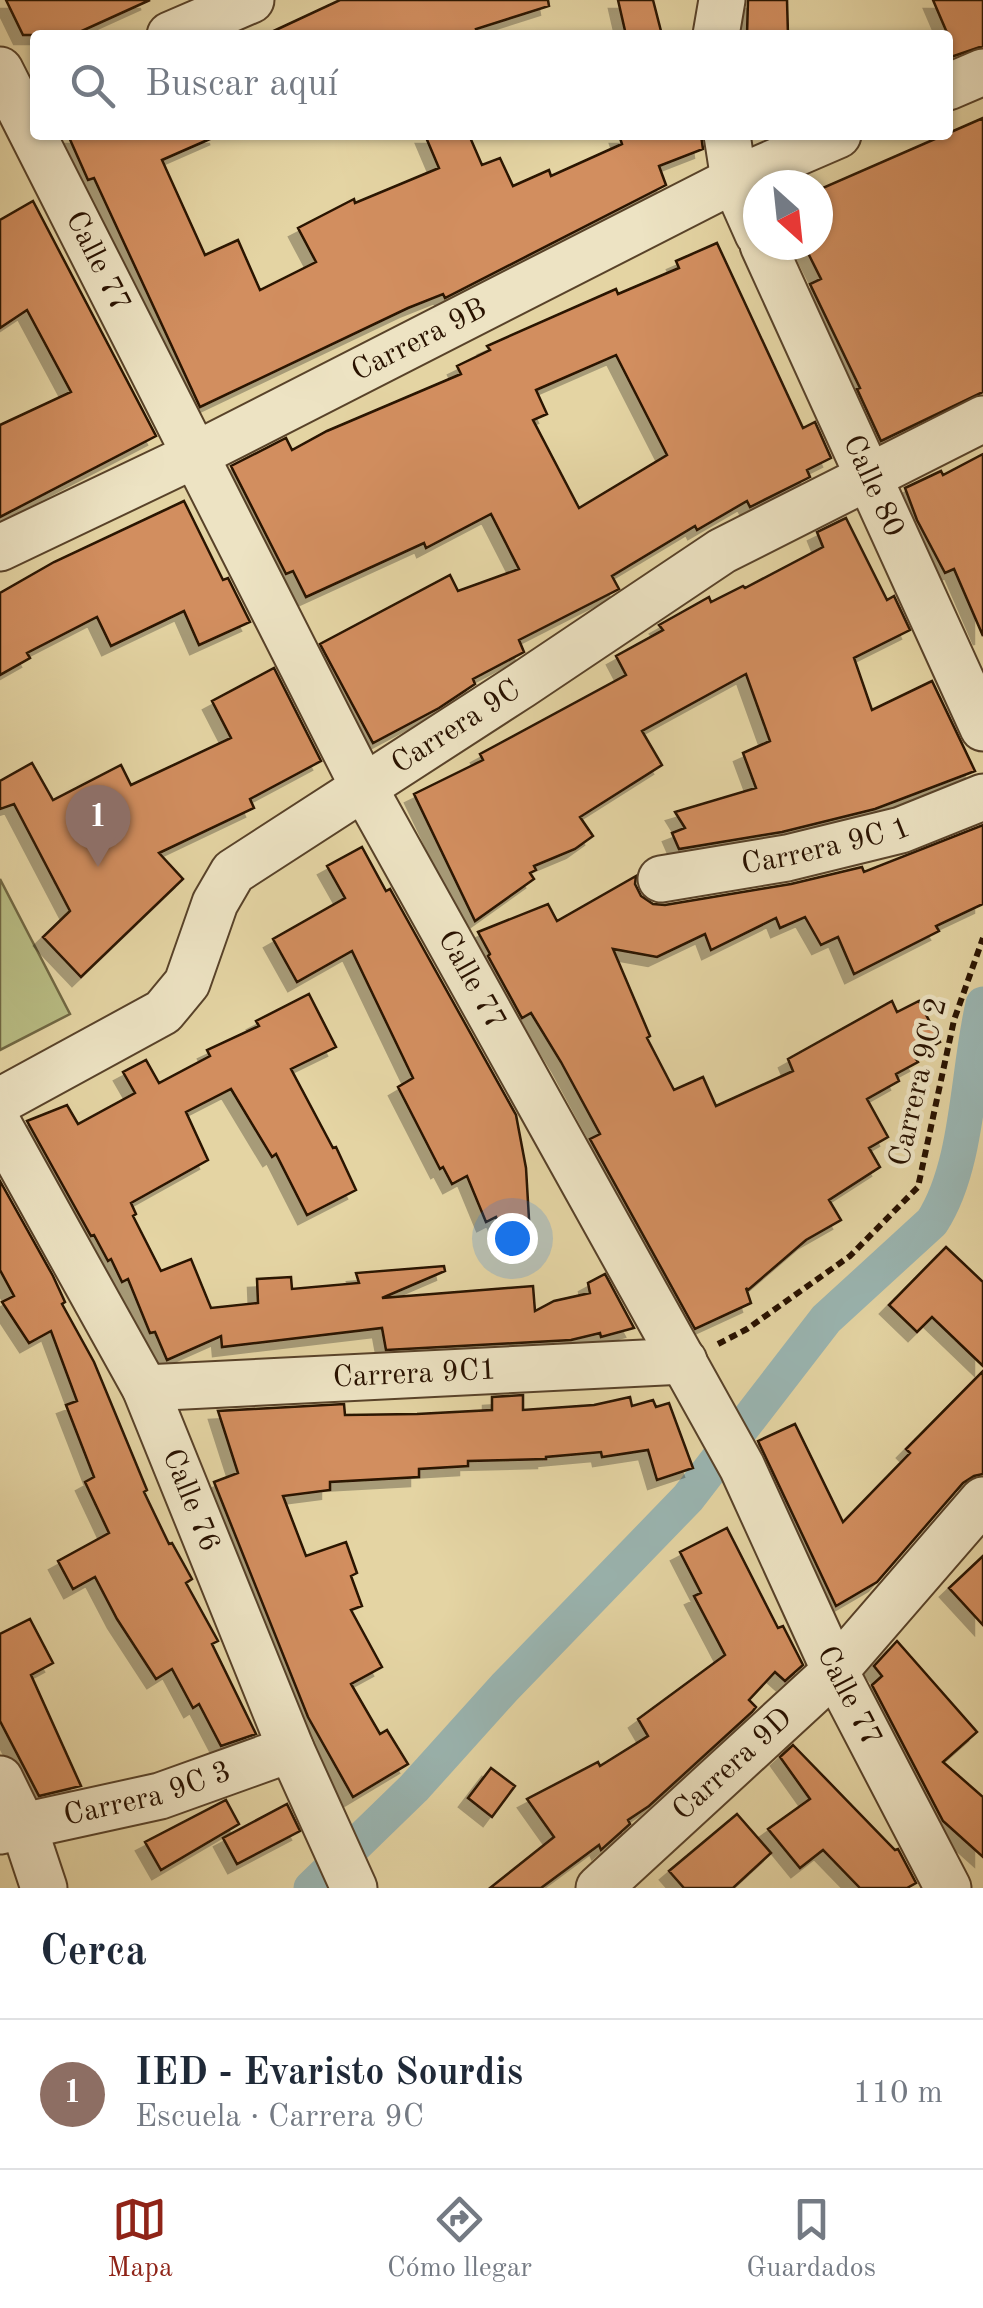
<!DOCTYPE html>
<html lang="es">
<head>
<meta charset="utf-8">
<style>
	body { margin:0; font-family:"Old Standard TT",serif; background:#f2f2f3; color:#1f2937 }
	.compass { position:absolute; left:743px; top:170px; width:90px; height:90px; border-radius:50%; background:#fff; box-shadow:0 2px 8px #0004; rotate:153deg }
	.you { position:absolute; left:512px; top:1238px; width:35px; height:35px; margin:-25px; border:8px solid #fff; border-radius:50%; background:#1a73e8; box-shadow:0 0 0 15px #1a73e833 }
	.badge { display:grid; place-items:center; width:65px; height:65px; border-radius:50%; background:#8f2418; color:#fff; font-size:32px; font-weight:700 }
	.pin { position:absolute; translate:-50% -82px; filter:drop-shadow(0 2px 5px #0008) }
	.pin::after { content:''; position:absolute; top:52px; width:35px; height:30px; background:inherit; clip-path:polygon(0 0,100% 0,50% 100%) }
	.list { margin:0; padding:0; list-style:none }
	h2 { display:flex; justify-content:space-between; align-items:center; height:130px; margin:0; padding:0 40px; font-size:42px }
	h2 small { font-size:32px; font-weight:400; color:#747a83 }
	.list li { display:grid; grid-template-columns:65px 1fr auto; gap:30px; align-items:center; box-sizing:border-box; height:150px; padding:0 40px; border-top:2px solid #e0e1e3 }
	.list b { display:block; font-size:38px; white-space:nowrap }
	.list p { margin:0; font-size:32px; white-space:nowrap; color:#747a83 }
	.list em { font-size:32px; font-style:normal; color:#747a83 }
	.icon { flex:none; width:55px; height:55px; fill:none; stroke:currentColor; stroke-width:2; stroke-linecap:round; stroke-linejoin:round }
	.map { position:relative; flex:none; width:983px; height:1888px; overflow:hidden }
	.search { position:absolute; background:#fff; box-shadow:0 2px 8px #0004; left:30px; right:30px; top:30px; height:110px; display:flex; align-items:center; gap:25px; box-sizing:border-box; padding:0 35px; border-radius:10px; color:#747a83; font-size:38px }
	.sheet { height:280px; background:#fff }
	nav { display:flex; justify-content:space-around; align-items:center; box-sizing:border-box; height:140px; border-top:2px solid #e0e1e3; background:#fff; font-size:28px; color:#747a83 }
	nav a { display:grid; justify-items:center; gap:5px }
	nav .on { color:#8f2418 }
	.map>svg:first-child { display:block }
	.green { fill:#b8bc83; stroke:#706742; stroke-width:2.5 }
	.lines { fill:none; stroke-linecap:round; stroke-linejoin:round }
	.canal { stroke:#9ab5b1; stroke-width:35 }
	.building { fill:#d28e5f; stroke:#291200; stroke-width:2.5; fill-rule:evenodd; filter:url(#shadow) }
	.minor-casing { stroke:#584229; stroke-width:49 }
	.path { stroke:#291200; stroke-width:6; stroke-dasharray:8 5; stroke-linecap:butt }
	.minor { stroke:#ede3c3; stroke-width:45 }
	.labels { text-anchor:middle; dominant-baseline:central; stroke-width:9; stroke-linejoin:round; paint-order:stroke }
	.street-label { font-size:30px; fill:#291200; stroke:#ede3c3 }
</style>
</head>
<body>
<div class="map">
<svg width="983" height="1888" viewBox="0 0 983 1888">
	<defs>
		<filter id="shadow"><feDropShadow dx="-9" dy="9" stdDeviation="0" flood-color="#0004"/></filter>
	</defs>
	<rect width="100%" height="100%" fill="#e4d4a3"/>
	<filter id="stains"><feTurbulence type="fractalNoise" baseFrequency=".002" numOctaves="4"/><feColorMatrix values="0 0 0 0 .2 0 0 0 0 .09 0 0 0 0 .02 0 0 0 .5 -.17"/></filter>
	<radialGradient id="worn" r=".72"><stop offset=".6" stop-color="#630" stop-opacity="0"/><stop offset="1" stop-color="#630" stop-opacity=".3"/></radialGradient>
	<path class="green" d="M0,879L70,1014L0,1050Z"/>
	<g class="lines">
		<path class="canal" d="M311,1888L414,1788L505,1687L688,1498L826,1319L932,1222C969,1165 967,1072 983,1004"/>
	</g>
	<path class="building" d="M6,0H150L73,35H23Z
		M340,0H548L549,6L476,29L478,35H265Z
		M618,0H653L662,35H626Z
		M748,0H787L788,35H747Z
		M933,0H983V46L948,58V35Z
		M983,118V392L881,441L857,389L860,388L810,284L821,279L804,245H818V190Z
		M68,135H219L162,160L205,255L238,240L260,290L316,262L298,228L354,199L355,203L439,168L425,135H469L482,165L500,158L513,186L549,170L551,176L622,144L619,135H701L703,149L659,166L666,185L445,298L443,294L408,308L200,407L94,178L88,180Z
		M33,201L156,436L0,517V425L71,392L27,310L0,328V220Z
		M717,243L803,428L815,422L831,458L807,470L810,477L750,507L747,501L697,530L695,526L612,576L619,589L519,640L524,652L473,679L475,684L439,708L373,743L320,644L450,575L458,591L519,569L491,514L426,548L424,543L306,597L293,571L286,574L231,466L286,438L292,450L327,431L461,374L457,366L490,350L487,346L616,289L618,294L679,268L676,261ZM616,355L667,455L579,508L533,420L547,414L536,390Z
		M983,454V636L954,569L945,573L917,520L905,488L941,471L943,475Z
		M184,501L223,580L228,578L250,622L199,645L184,611L111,646L97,617L27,653L30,658L0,675V593L54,562Z
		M846,518L887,600L894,596L910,630L854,658L872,710L932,681L975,771L875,809L782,832L679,849L672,833L685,828L675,812L756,788L743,753L770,741L746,674L642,731L662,765L580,817L593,836L575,849L534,866L536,870L530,873L534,879L475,921L414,794L483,760L480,754L626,675L616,656L663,630L659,625L709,597L711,602L743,586L745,588L823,547L817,532Z
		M274,668L321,761L250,799L254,808L159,853L183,879L81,977L43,937L70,911L14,804L0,809V781L32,763L53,800L121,765L131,785L231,738L212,701Z
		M983,825V904L936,926L939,931L854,974L838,937L821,945L805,917L780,928L776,918L711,950L705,934L657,957L613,949L650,1036L647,1038L674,1090L703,1077L716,1106L793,1071L788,1059L892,1001L897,1012L919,1001L940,1042L914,1056L918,1062L896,1074L899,1081L867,1099L888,1137L869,1148L880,1167L829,1200L841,1220L806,1240L748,1290L746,1288L751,1303L695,1329L590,1139L600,1134L561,1062L531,1013L522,1018L488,956L490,954L478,932L548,904L557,921L636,876L635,884L641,896L653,904L665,905L791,884L862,867L864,872Z
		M362,847L386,891L390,889L394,896L516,1115L526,1168L530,1236L508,1245L496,1217L486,1222L467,1176L452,1184L443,1167L440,1169L398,1087L413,1078L352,951L297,982L273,939L345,898L327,866Z
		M309,994L336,1047L291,1069L333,1148L336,1147L356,1190L307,1215L276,1154L272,1157L231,1089L186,1112L208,1160L131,1203L136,1214L133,1216L161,1271L191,1259L211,1308L258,1303L257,1279L291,1277L292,1289L359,1283L356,1273L444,1266L445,1271L382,1298L533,1286L535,1311L554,1301L590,1293L588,1283L605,1274L634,1328L601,1337L600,1333L571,1340L386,1350L382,1328L222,1347L221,1336L167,1360L155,1332L150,1333L128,1279L122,1282L111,1259L108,1261L94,1235L91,1236L27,1121L67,1105L78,1124L135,1093L123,1072L146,1060L159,1083L210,1056L207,1050L259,1026L256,1021Z
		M0,1181L53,1276L65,1302L62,1304L94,1362L147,1490L144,1492L169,1544L172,1543L192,1579L186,1583L218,1641L212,1644L256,1734L221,1746L199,1704L193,1708L172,1669L156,1679L117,1619L95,1577L73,1589L58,1561L109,1533L85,1482L94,1477L66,1405L77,1401L51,1331L29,1343L2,1302L14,1296L0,1270Z
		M946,1247L983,1282V1366L932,1317L917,1332L889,1305Z
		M983,1371V1474L974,1476L963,1483L877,1582L836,1606L758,1441L795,1424L843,1522L910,1453L906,1449Z
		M523,1395V1410L594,1405L630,1397L632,1406L653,1400L656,1407L669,1403L693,1468L657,1480L648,1450L602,1457L601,1452L546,1457V1459L468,1461V1466L419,1469V1477L330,1482V1490L283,1496L306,1556L346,1542L357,1573L351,1576L362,1606L351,1610L382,1667L351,1684L380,1734L387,1730L408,1764L353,1797L308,1717L214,1482L238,1473L218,1411L344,1404L345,1415L417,1414L492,1410V1397Z
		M727,1528L778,1628L783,1626L803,1665L785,1681L775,1672L749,1700L756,1707L752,1712L649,1806L628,1820L630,1824L601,1850L599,1845L541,1888H490L554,1837L527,1799L598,1762L600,1766L648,1736L638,1719L725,1655L694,1596L701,1593L680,1552Z
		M983,1556V1625L949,1588Z
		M30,1619L53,1663L31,1675L81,1786L39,1796L0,1721V1634Z
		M897,1641L977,1732L943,1762L983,1797V1857L943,1821L872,1685L882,1676L874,1666Z
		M793,1745L895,1850L898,1849L916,1883L907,1888H860L823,1850L800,1868L768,1829L810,1799L780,1757Z
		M491,1768L515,1786L492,1817L468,1798Z
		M226,1800L239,1824L161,1870L145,1842Z
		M287,1804L300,1831L237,1864L223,1838Z
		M737,1814L771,1853L733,1888H684L669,1871Z"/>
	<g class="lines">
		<defs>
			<g id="minor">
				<path d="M170,35L251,0"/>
				<path d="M716,35L722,0"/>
				<path id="s1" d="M0,70L363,786L742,1467L835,1671L948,1888"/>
				<path d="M948,87L983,72"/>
				<path d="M727,135L734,180L758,234"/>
				<path id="s2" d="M763,245L983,728"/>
				<path id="s3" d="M0,548L197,454L734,180L838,135"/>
				<path id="s4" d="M661,879L787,858L901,830L983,797"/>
				<path id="s5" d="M0,1101L163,1012L187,983L215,903L233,872L522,685L722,551L983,419"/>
				<path id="s6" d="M0,1127L145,1388L291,1749L354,1888"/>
				<path id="s7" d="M145,1388L684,1361"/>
				<path d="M0,1779L24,1828L44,1888"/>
				<path id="s8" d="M0,1831L160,1796L291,1749"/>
				<path id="s9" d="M599,1888L835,1671L983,1500"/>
			</g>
		</defs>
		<use href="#minor" class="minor-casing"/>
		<path class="path" d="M718,1344L747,1329L850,1256L918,1187L954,1020L983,938"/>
		<use href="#minor" class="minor"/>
	</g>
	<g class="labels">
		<g class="street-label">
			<text stroke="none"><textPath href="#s1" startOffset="215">Calle 77</textPath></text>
			<text stroke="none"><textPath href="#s3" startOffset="468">Carrera 9B</textPath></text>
			<text stroke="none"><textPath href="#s2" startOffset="265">Calle 80</textPath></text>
			<text stroke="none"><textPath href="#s5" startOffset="610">Carrera 9C</textPath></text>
			<text stroke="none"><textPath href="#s4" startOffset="168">Carrera 9C 1</textPath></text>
			<text stroke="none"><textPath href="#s1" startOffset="1025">Calle 77</textPath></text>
			<text transform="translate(919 1082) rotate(-77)">Carrera 9C 2</text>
			<text stroke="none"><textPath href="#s7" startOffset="270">Carrera 9C1</textPath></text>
			<text stroke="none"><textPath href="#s6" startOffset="420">Calle 76</textPath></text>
			<text stroke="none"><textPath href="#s1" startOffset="1835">Calle 77</textPath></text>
			<text stroke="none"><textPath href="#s9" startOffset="182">Carrera 9D</textPath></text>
			<text stroke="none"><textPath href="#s8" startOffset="152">Carrera 9C 3</textPath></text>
		</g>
	</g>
	<rect width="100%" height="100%" filter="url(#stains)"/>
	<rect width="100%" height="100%" fill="url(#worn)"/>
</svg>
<svg class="compass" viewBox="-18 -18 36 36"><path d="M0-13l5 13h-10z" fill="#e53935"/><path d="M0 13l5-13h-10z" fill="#747a83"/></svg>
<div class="you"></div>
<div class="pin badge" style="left:98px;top:867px;background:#8d6e63">1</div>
<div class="search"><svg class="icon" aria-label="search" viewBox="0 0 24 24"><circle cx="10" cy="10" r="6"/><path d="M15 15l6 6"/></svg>Buscar aquí</div>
</div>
<section class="sheet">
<h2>Cerca<small></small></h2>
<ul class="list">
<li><span class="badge" style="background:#8d6e63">1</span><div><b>IED - Evaristo Sourdis</b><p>Escuela · Carrera 9C</p></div><em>110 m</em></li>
</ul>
</section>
<nav>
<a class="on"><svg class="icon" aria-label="map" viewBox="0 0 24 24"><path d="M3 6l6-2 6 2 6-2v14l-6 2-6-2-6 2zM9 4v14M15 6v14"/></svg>Mapa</a>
<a><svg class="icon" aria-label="directions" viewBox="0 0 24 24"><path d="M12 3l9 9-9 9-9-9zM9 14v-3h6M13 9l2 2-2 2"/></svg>Cómo llegar</a>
<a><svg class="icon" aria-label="saved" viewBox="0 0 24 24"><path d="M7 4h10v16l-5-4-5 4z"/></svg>Guardados</a>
</nav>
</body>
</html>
